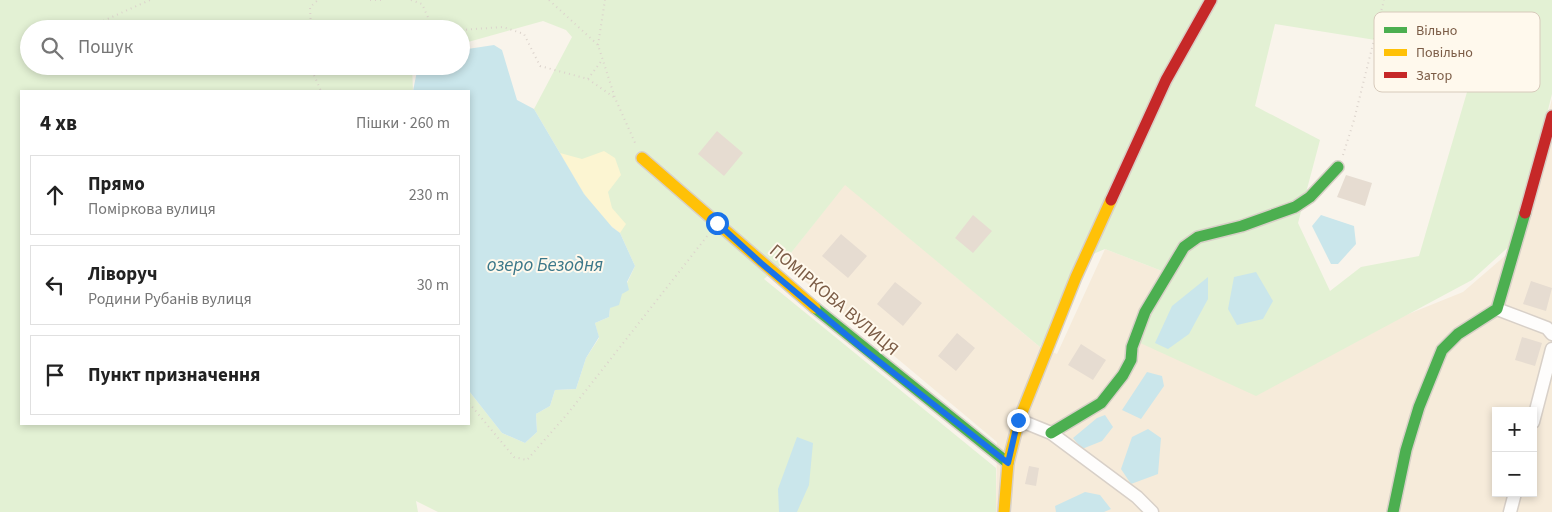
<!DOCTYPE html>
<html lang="uk">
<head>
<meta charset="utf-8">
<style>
	body { margin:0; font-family:"Source Sans 3",sans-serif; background:#f6f6f6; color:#222 }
	.controls { position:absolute; right:15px; bottom:15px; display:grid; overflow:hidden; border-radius:0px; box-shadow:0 2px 8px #0003 }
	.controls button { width:45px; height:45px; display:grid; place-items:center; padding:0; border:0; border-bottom:1px solid #e0e0e0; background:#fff; color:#222; font:25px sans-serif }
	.stop { position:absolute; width:15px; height:15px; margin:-11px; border:4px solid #1a73e8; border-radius:50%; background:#fff }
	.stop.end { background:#1a73e8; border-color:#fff; box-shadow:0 1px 5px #0008 }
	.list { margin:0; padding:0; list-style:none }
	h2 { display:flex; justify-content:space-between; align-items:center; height:65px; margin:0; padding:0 20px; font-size:21px }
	h2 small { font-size:16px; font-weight:400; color:#767676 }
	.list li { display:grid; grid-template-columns:32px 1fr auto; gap:15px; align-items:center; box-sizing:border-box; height:80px; margin:0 10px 10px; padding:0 10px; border:1px solid #e0e0e0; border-radius:0px }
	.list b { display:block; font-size:19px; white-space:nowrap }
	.list p { margin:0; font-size:16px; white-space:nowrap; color:#767676 }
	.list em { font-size:16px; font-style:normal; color:#767676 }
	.icon { flex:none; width:28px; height:28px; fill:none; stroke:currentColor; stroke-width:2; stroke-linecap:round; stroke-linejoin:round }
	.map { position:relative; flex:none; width:1552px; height:512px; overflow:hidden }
	.search { position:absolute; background:#fff; box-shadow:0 2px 8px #0003; left:20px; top:20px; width:450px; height:55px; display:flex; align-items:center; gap:12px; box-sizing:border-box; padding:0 18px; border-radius:28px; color:#767676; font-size:19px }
	.panel { position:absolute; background:#fff; box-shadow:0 2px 8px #0003; left:20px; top:90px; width:450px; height:335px; border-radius:0px }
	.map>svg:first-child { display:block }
	.residential { fill:#f6ebda; fill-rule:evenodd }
	.green { fill:#e3f1d4; fill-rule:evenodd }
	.sand { fill:#fcf5d2 }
	.water { fill:#cae6eb }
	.building { fill:#e6dcd1 }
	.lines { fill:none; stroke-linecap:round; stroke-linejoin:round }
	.street-casing { stroke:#d8d0c8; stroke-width:15 }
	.fast-casing { stroke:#d8d0c7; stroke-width:14 }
	.slow-casing { stroke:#d8d0c7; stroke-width:14 }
	.jam-casing { stroke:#d8d0c7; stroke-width:14 }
	.path { stroke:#dcd3cc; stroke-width:2; stroke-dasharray:1 4; stroke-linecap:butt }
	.street { stroke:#fefdfc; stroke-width:12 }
	.fast { stroke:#4caf50; stroke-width:11 }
	.slow { stroke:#ffc107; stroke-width:11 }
	.jam { stroke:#c62828; stroke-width:11 }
	.route { stroke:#1a73e8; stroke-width:6 }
	.labels { text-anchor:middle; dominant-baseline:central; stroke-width:4; stroke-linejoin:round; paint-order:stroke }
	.street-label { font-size:18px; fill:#7b5c46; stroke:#fff9ed }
	.water-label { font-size:19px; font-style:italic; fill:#3b7789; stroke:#fff9ed }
	.key { fill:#fff9ed; stroke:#d7cabb; stroke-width:1 }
	.key-label { font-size:14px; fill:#7b5c46 }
</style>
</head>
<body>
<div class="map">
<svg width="1552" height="512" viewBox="0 0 1552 512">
	<rect width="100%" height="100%" fill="#f9f4eb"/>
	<path class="residential" d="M1552,99V512H996L997,442L783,263L845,184L1040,347L1057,354L1105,249L1162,271L1406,315L1463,292L1513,249ZM1496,411H1533V493H1496Z"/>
	<path class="green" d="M0,0H1552V94L1515,241L1472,280L1256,396L1138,342L1162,271L1105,249L1084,258L1040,347L845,185L783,263L764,279L996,468V512H438L416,501L418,512H0ZM543,21L566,30L572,37L534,109L584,194L620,233L635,266L622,294L610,308L609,317L595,323L599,338L586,358L576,389L555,390L550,406L536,414L537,432L525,443L502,433L469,391V424H21V91H413L412,66H29V29H461V44ZM1275,24L1413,46L1484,34L1419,256L1361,267L1330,291L1298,223L1320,140L1255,106Z"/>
	<path class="sand" d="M604,151L615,158L621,175L608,192L612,208L626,224L620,233C593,214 577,182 560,153L582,159Z"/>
	<path class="water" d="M494,45L502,50L517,100L534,109L584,194L612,227L620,233L635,266L627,282L629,290L622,294L619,305L610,308L609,317L595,323L599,337L586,358L576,389L555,390L550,406L536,414L537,432L525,443L502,433L469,391V91H413L418,66H461V50Z
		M1321,215L1354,226L1356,244L1338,264H1331L1312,226Z
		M1256,272L1273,301L1263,319L1237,325L1228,309L1234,277Z
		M1208,277V299L1189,334L1168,349L1155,343L1172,306Z
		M1147,372L1162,376L1164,386L1141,419L1122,410Z
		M1105,415L1113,427L1102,441L1082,449L1073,438L1097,418Z
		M1148,429L1161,438L1158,474L1131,484L1121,469L1132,437Z
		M797,437L813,443L809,485L797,512H779L778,489Z
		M1085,492L1100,495L1111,509L1104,512H1056L1055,506Z"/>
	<path class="building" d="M717,131L743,153L724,176L698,154Z
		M1346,175L1372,183L1365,206L1337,197Z
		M973,215L992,231L973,253L955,238Z
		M841,234L867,256L848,278L822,256Z
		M1531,281L1552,288L1546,311L1523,304Z
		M895,282L922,303L903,326L877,304Z
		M957,333L975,348L956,371L938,356Z
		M1522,337L1542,343L1535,366L1515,360Z
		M1081,344L1106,360L1093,380L1068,365Z
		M1029,466L1039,468L1036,486L1025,484Z"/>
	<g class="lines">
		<defs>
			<path id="street" d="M1497,309L1547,328L1552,334
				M1019,420L1051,433L1137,497L1152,512
				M1533,422L1552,349
				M1510,512L1515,493"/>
			<path id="fast" d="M815,308L1008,463
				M1051,433L1101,403L1123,375L1131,360L1132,347L1145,312L1184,247L1198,237L1242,226L1295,207L1310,197L1338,167
				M1393,512L1406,450L1419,407L1442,350L1458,334L1497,309L1525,213"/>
			<path id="slow" d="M642,158L815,308
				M1004,512L1008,463L1019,420L1076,277L1111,200"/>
			<path id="jam" d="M1111,200L1166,80L1211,0
				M1525,213L1552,116"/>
		</defs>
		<use href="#street" class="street-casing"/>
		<use href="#fast" class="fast-casing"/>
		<use href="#slow" class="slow-casing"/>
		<use href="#jam" class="jam-casing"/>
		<path class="path" d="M370,0H383
			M411,0L422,4L432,26L439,29
			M549,0L598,45L615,98L636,145
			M85,29L150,0
			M311,29L310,7L318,0
			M461,30L503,27L524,34L540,66L588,79L615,98
			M598,45L605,0
			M310,66L321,91
			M588,79L603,59
			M1343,155L1354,120L1384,0
			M469,403L514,457L527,460L569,412L708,235"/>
		<use href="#street" class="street"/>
		<use href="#fast" class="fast"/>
		<use href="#slow" class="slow"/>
		<use href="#jam" class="jam"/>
	</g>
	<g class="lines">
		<path class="route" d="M717,223L761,263L862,348L1008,463L1018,420"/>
	</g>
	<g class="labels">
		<g class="street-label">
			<text transform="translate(834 300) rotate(40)">ПОМІРКОВА ВУЛИЦЯ</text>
		</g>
		<g class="water-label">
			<text x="545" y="265">озеро Безодня</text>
		</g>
	</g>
	<rect x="1374" y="12" width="166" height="80" rx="8" class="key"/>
	<rect x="1384" y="27" width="23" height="6" fill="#4caf50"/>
	<rect x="1384" y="49" width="23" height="7" fill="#ffc107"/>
	<rect x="1384" y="72" width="23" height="6" fill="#c62828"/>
	<g class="key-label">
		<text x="1416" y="35">Вільно</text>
		<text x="1416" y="57">Повільно</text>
		<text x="1416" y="80">Затор</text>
	</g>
</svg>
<div class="controls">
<button>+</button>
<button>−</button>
</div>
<div class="stop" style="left:717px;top:223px"></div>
<div class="stop end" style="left:1018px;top:420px"></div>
<div class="search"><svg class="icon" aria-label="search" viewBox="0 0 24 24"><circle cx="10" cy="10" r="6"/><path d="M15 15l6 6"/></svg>Пошук</div>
<section class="panel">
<h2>4 хв<small>Пішки · 260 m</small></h2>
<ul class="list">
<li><svg class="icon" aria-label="ahead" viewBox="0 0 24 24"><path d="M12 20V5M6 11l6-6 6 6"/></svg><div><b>Прямо</b><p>Поміркова вулиця</p></div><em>230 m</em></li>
<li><svg class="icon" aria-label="left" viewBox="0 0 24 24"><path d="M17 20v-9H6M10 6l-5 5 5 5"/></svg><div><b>Ліворуч</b><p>Родини Рубанів вулиця</p></div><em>30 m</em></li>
<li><svg class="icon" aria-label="arrive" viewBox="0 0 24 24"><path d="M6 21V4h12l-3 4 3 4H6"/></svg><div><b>Пункт призначення</b></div></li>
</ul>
</section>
</div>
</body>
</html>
